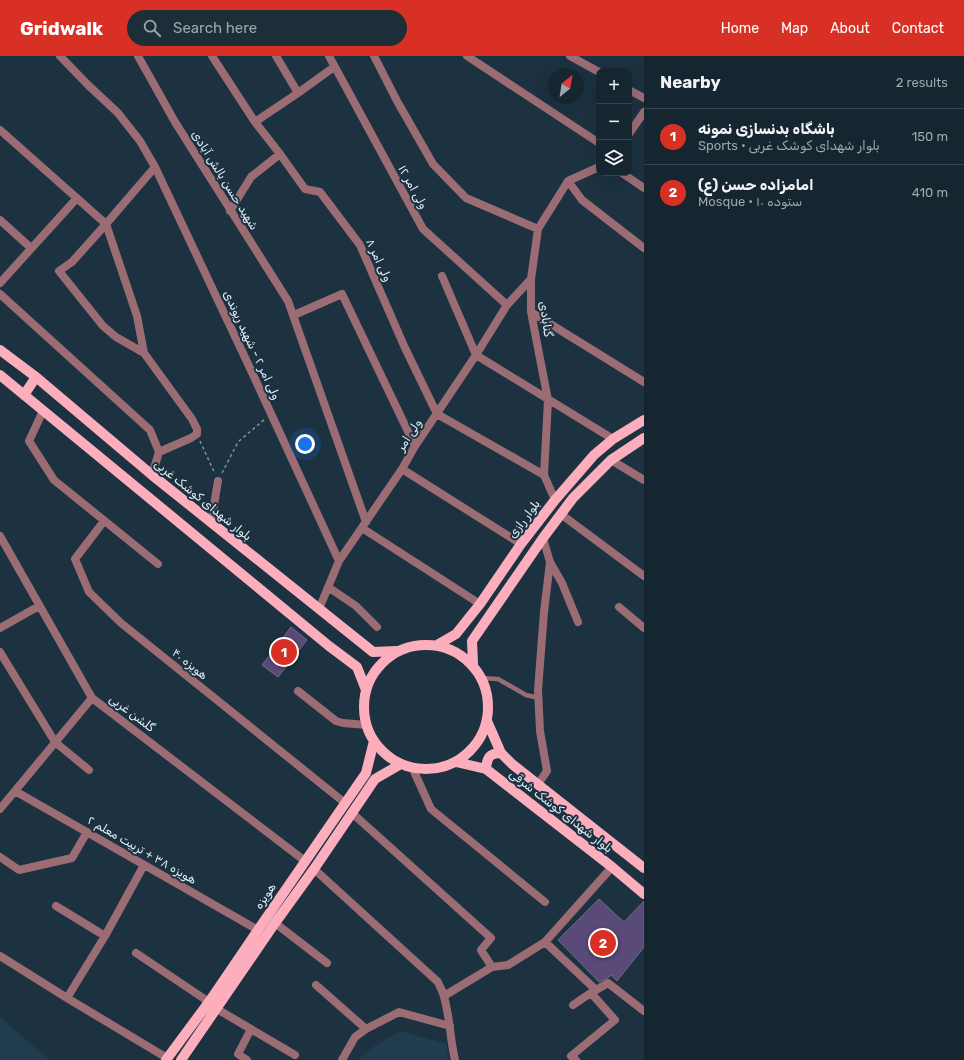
<!DOCTYPE html>
<html lang="en">
<head>
<meta charset="utf-8">
<style>
	body { margin:0; font-family:Rubik,Cairo,sans-serif; background:#1e2e39; color:#f1f3f6 }
	.controls { position:absolute; right:12px; top:12px; display:grid; overflow:hidden; border-radius:8px; box-shadow:0 4px 16px #0002 }
	.controls button { width:36px; height:36px; display:grid; place-items:center; padding:0; border:0; border-bottom:1px solid #34434d; background:#152631; color:#f1f3f6; font:20px sans-serif }
	.compass { position:absolute; left:548px; top:12px; width:36px; height:36px; border-radius:50%; background:#152631; box-shadow:0 4px 16px #0002; rotate:30deg }
	.you { position:absolute; left:305px; top:388px; width:14px; height:14px; margin:-10px; border:3px solid #fff; border-radius:50%; background:#1a73e8; box-shadow:0 0 0 6px #1a73e833 }
	.badge { display:grid; place-items:center; width:26px; height:26px; border-radius:50%; background:#d93025; color:#fff; font-size:13px; font-weight:700 }
	.pin { position:absolute; translate:-50% -50%; border:2px solid #fff; box-shadow:0 1px 4px #0006 }
	.list { margin:0; padding:0; list-style:none }
	h2 { display:flex; justify-content:space-between; align-items:center; height:52px; margin:0; padding:0 16px; font-size:17px }
	h2 small { font-size:13px; font-weight:400; color:#9da5ab }
	.list li { display:grid; grid-template-columns:26px 1fr auto; gap:12px; align-items:center; box-sizing:border-box; height:56px; padding:0 16px; border-top:1px solid #34434d }
	.list b { display:block; font-size:15px; white-space:nowrap }
	.list p { margin:0; font-size:13px; white-space:nowrap; color:#9da5ab }
	.list em { font-size:13px; font-style:normal; color:#9da5ab }
	.icon { flex:none; width:22px; height:22px; fill:none; stroke:currentColor; stroke-width:2; stroke-linecap:round; stroke-linejoin:round }
	.map { position:relative; flex:none; width:644px; height:1004px; overflow:hidden }
	header { display:flex; align-items:center; gap:24px; box-sizing:border-box; height:56px; padding:0 20px; background:#d93025; color:#fff }
	header strong { font-size:19px }
	nav { display:flex; gap:22px; margin-inline-start:auto; font-size:14px }
	.search { width:280px; height:36px; background:#1e2e39; display:flex; align-items:center; gap:10px; box-sizing:border-box; padding:0 14px; border-radius:22px; color:#9da5ab; font-size:15px }
	main { display:flex }
	aside { flex:1; background:#152631 }
	.map>svg:first-child { display:block }
	.built { fill:#203d4f }
	.building { fill:#5a4a79; stroke:#706981 }
	.lines { fill:none; stroke-linecap:round; stroke-linejoin:round }
	.path { stroke:#8394a0; stroke-width:1.5; stroke-dasharray:3 3; stroke-linecap:butt }
	.service { stroke:#9b6c74; stroke-width:4.5 }
	.minor { stroke:#9b6c74; stroke-width:8 }
	.primary { stroke:#fcaebc; stroke-width:10 }
	.labels { text-anchor:middle; dominant-baseline:central; stroke-width:4; stroke-linejoin:round; paint-order:stroke }
	.street-label { font-size:12px; fill:#e1eef8; stroke:#1c3241 }
</style>
</head>
<body>
<header>
<strong>Gridwalk</strong>
<div class="search"><svg class="icon" aria-label="search" viewBox="0 0 24 24"><circle cx="10" cy="10" r="6"/><path d="M15 15l6 6"/></svg>Search here</div>
<nav><a>Home</a><a>Map</a><a>About</a><a>Contact</a></nav>
</header>
<main>
<div class="map">
<svg width="644" height="1004" viewBox="0 0 644 1004">
	<rect width="100%" height="100%" fill="#1c3241"/>
	<path class="built" d="M0,961L50,1004H0Z
		M400,975L446,988L449,1004H358L370,993Z"/>
	<path class="building" d="M291,571L307,584L278,621L262,609Z
		M599,843L624,866L644,845V891L617,925L611,919L608,922L599,926L558,884Z"/>
	<g class="lines">
		<path class="path" d="M200,385L215,418
			M222,417L238,386L265,363"/>
		<path class="service" d="M481,622L498,623L526,639L539,642"/>
		<path class="minor" d="M60,0L88,29L118,57L140,85L155,111L249,310L339,505
			M138,0L175,66L288,245L366,466
			M212,0L255,66L298,37L334,11
			M276,0L298,37
			M329,0L423,173L507,249
			M374,0L397,45L433,108L466,142L538,173
			M467,0L599,87
			M570,0L599,16
			M629,34L644,42
			M255,66L280,98L305,133L320,136L360,189L405,292L437,358L544,419
			M0,74L106,168
			M629,78L644,56
			M622,117L644,132
			M568,125L582,144L644,192
			M230,155L251,121L280,98
			M0,164L31,192
			M106,168L137,260L144,297L192,363L197,373V378L191,382L159,396
			M442,220L476,299L613,383
			M0,227L77,142
			M0,238L150,374L159,396
			M531,256L644,326
			M294,259L342,238L415,390
			M144,297L116,281L103,270L59,215L72,206L106,168L155,111
			M43,355L29,385L54,424L158,508
			M611,404L644,424
			M402,413L521,488
			M152,419L159,396
			M555,444L544,419L548,344L531,256V223L538,173L568,125L599,111
			M562,459L644,520
			M104,465L75,503L89,536L121,567L345,747
			M211,467L218,425
			M362,472L480,548
			M0,480L92,642L305,805
			M550,506L562,527L578,566
			M328,531L356,550L377,571
			M619,551L644,572
			M319,553L339,505L402,413L415,390L476,299L507,249L531,223
			M0,572L39,550
			M0,596L55,686L89,714
			M298,635L336,665L343,667L367,669
			M412,711L431,753L545,846
			M538,728L547,715L540,675L538,634L544,556L550,506L543,482
			M15,735L258,874
			M0,753L92,642
			M352,757L491,882L481,894L492,911
			M0,801L19,814L72,802L87,776
			M314,813L438,926C440,931 443,936 444,941C450,961 450,983 455,1004
			M56,850L105,880
			M275,867L327,907
			M545,886L596,934L608,927L644,955
			M136,897L209,946
			M0,900L67,942L167,1002
			M316,929L366,973
			M444,940L492,911L508,909L545,886L612,811
			M67,942L105,880L144,809
			M573,949L595,934
			M217,953L295,999
			M247,1004L238,998L251,973
			M342,1004L355,981L366,973L399,956L450,970
			M576,1004L571,1000L615,964L591,937"/>
		<path class="primary" d="M0,294L36,321L152,419L373,596L397,595
			M0,319L329,590L357,611L366,634
			M24,339L36,321
			M437,589L456,578L480,548L521,488L555,444L594,399L613,383L644,364
			M364 651a62 62 0 1 1 124 0a62 62 0 1 1-124 0Z
			M473,607L472,585L543,482L573,442L611,404L644,382
			M487,665L501,697L512,708L644,812
			M456,706L486,713L612,811L644,838
			M486,713C487,702 489,697 501,697
			M166,1004L209,946L258,874L366,717L374,685
			M181,1004L275,867L314,813L375,723L401,708"/>
	</g>
	<g class="labels">
		<g class="street-label">
			<text transform="translate(225 124) rotate(58)">شهید حسن بالش آبادی</text>
			<text transform="translate(413 131) rotate(61)">ولی امر ۱۲</text>
			<text transform="translate(379 204) rotate(65)">ولی امر ۸</text>
			<text transform="translate(546 263) rotate(82)">گنابادی</text>
			<text transform="translate(252 289) rotate(65)">ولی امر ۲ - شهید ریوندی</text>
			<text transform="translate(409 379) rotate(-57)">ولی امر</text>
			<text transform="translate(203 444) rotate(39)">بلوار شهدای کوشک غربی</text>
			<text transform="translate(524 463) rotate(-53)">بلوار رازی</text>
			<text transform="translate(190 608) rotate(39)">هویزه ۴۰</text>
			<text transform="translate(132 657) rotate(37)">گلشن غربی</text>
			<text transform="translate(561 755) rotate(38)">بلوار شهدای کوشک شرقی</text>
			<text transform="translate(142 794) rotate(30)">هویزه ۳۸ + تربیت معلم ۲</text>
			<text transform="translate(265 840) rotate(-56)">هویزه</text>
		</g>
	</g>
</svg>
<div class="controls">
<button>+</button>
<button>−</button>
<button><svg class="icon" aria-label="layers" viewBox="0 0 24 24"><path d="M12 4l9 5-9 5-9-5zM3 14l9 5 9-5"/></svg></button>
</div>
<svg class="compass" viewBox="-18 -18 36 36"><path d="M0-13l5 13h-10z" fill="#e53935"/><path d="M0 13l5-13h-10z" fill="#9da5ab"/></svg>
<div class="you"></div>
<div class="pin badge" style="left:284px;top:596px">1</div>
<div class="pin badge" style="left:603px;top:887px">2</div>
</div>
<aside>
<h2>Nearby<small>2 results</small></h2>
<ul class="list">
<li><span class="badge">1</span><div><b>باشگاه بدنسازی نمونه</b><p>Sports · بلوار شهدای کوشک غربی</p></div><em>150 m</em></li>
<li><span class="badge">2</span><div><b>امامزاده حسن (ع)</b><p>Mosque · ستوده ۱۰</p></div><em>410 m</em></li>
</ul>
</aside>
</main>
</body>
</html>
